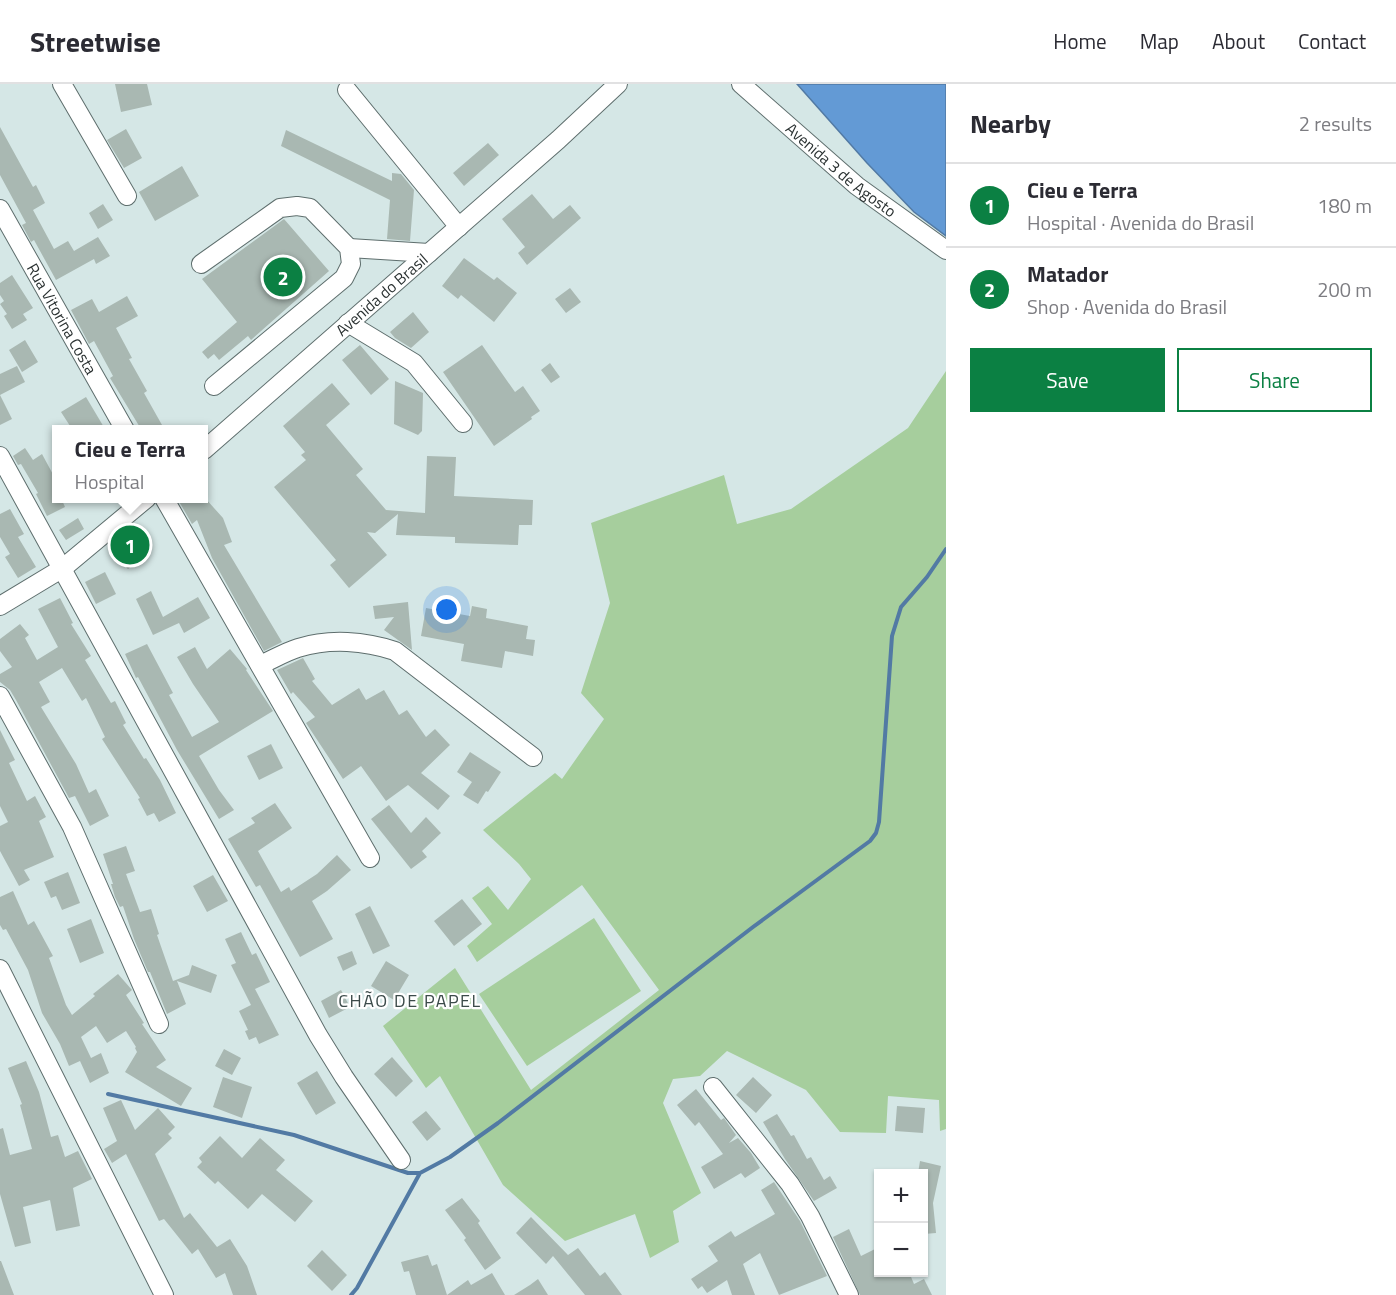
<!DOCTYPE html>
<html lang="en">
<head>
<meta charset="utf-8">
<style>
	body { margin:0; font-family:"Titillium Web",sans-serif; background:#f2f2f3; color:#2b2b33 }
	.controls { position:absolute; right:18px; bottom:18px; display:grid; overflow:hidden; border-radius:0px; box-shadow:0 2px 4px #0004 }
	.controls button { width:54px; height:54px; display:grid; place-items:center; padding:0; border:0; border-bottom:2px solid #e1e1e2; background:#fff; color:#2b2b33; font:30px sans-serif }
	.you { position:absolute; left:447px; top:526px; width:21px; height:21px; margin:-15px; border:4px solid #fff; border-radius:50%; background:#1a73e8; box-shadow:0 0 0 9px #1a73e833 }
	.badge { display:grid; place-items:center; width:39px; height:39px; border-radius:50%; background:#0b8043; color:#fff; font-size:20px; font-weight:700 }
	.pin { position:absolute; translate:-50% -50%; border:3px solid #fff; box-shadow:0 2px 6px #0006 }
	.popup { position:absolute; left:52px; top:341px; width:156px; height:78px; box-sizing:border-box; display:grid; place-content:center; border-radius:0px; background:#fff; filter:drop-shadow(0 2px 4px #0005); font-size:20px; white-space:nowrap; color:#7c7c81 }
	.popup b { font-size:22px; color:#2b2b33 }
	.popup::after { content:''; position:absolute; left:50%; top:100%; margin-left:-12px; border:12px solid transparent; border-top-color:#fff }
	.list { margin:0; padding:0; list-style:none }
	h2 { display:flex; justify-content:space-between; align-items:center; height:78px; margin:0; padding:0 24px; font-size:26px }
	h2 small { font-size:20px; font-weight:400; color:#7c7c81 }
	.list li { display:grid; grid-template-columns:39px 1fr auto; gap:18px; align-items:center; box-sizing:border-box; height:84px; padding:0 24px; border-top:2px solid #e1e1e2 }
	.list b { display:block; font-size:22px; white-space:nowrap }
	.list p { margin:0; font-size:20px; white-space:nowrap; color:#7c7c81 }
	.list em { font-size:20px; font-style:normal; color:#7c7c81 }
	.actions { display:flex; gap:12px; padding:18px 24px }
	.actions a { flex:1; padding:14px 0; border:2px solid #0b8043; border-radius:0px; text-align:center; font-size:21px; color:#0b8043 }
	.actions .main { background:#0b8043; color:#fff }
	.map { position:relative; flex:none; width:946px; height:1211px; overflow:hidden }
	header { display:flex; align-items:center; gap:36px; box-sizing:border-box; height:84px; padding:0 30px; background:#fff; border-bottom:2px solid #e1e1e2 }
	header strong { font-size:28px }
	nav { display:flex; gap:33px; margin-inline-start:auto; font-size:21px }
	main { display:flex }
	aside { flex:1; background:#fff }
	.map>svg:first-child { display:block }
	.green { fill:#a6ce9d }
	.water { fill:#639ad5; stroke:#527aa4; stroke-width:1.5 }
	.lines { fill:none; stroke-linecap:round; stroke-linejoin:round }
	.stream { stroke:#527aa4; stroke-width:4 }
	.building { fill:#a9b8b2 }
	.minor-casing { stroke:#5e6e6d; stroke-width:20 }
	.minor { stroke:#fff; stroke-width:18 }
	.labels { text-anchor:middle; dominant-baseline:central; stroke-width:4.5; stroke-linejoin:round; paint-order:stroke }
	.street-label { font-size:16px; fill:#2a3131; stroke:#fff }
	.neighbourhood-label { font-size:18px; letter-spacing:1.5px; fill:#3c4b4a; stroke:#fff }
</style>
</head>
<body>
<header>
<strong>Streetwise</strong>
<nav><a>Home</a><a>Map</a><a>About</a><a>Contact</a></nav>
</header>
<main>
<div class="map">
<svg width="946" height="1211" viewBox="0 0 946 1211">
	<rect width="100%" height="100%" fill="#d5e7e6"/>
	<path class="green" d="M946,287V1045L940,1047L939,1016L888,1012L886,1049L840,1048L806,1006L727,967L700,992L673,995L663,1019L701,1109L673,1127L679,1158L650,1174L635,1130L565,1157L503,1101L440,992L426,1004L383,942L455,884L531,1006L659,906L582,801L477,878L467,862L492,840L472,814L488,802L508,826L531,795L519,780L483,746L555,689L562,695L604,635L581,609L610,519L591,439L724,391L737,440L791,425L908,344Z
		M594,834L641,907L527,982L479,910Z"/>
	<path class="water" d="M797,0H946V152L914,128L867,79Z"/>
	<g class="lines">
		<path class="stream" d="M108,1010L294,1051L408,1089H420
			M351,1211L357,1204L420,1089L450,1073L498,1039L753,843L870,757L876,749L879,738L892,552L901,523L927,493L946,465"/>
	</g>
	<path class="building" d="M115,0H147L152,21L121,28Z
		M0,43L33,103L36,101L45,119L33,126L54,165L68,157L74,167L98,153L110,172L96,180L94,175L56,196L34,156L31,158L22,141L26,139L0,91Z
		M126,45L142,74L124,84L107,56Z
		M286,46L392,97V89L401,90L414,106L410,157L387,155L390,116L281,62Z
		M488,59L499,71L464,102L453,89Z
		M182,82L199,112L155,137L139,108Z
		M532,110L553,135L570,121L581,134L527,181L518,169L525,163L502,135Z
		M103,120L113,136L98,145L89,129Z
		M284,135L329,187L251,256L248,252L219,276L214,270L208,275L202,268L237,238L202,195Z
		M464,174L494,196L497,193L517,209L494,238L461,211L458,215L442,202Z
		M12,191L33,224L23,230L27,236L12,245L4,232L7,230L0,220L4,217L0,211V199Z
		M570,204L581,218L566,229L555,215Z
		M127,212L138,232L116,244L132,274L129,275L147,307L144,309L162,341L154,345H141L110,294L113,292L94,257L89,260L71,226L92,215L99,228Z
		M413,228L429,248L411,264L395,254L390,248Z
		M25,256L38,278L22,288L9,266Z
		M360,261L389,295L371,311L342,276Z
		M482,261L515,308L523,302L540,327L531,333L532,335L494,362L443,288Z
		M550,279L560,293L551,299L541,286Z
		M17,282L25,298L0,311L12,335L0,341V290Z
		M395,297L423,309L422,347L418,351L394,340Z
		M332,299L350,320L326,341L363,385L356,391L386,426L425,429L427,372L456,373L454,412L533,416L532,441H519L518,461L455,459V453L396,451L398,430L375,449L367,448L387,471L349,504L330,481L336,476L274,403L306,376L301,371L305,368L283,342Z
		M86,313L105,345H72L61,328Z
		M25,364L33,376L42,370L56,396L53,398L57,405V414H61L65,423L47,432L36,410L38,409L21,380L18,381L13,372Z
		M177,414H205L223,434L232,458L224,461L282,558L264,567L212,474L197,436L192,440Z
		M10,425L24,450L18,453L36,483L18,494L5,473L10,470L0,453V430Z
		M78,434L84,445L66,456L59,446Z
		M133,450L148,466L128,485L113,469Z
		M105,488L116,510L96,520L85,498Z
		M151,507L163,533L198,513L210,534L184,549L179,539L153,551L136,515Z
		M60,514L73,539L71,540L91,572L85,576L111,619L115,617L126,639L123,641L144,675L146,674L160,696L176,729L159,738L154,729L147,732L138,715L140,714L102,655L105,653L86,614L82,617L62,584L39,598L50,618L41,623L76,680L89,709L96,705L109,732L90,742L75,712L69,714L16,616L10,606L0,598V590L12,583L0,567V555L20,540L29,551L25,554L37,576L58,563L38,525Z
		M408,518L412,566L384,546L394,533L375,535L373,522Z
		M472,522L487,525L486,534L528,542L526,555L535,556L533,572L505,567L502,584L461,577L464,560L421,552L426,524L470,532Z
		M147,560L173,609L169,611L192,653L219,638L193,600L177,573L195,563L207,585L230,565L247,585L246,586L273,627L199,672L219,706L234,726L219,735L177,666L138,593L136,594L125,570Z
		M303,574L315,595L312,597L332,621L359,604L366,616L384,606L399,631L407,626L426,653L435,645L450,661L421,689L450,712L438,726L408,701L386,717L361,682L343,695L306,639L315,633L293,608L291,610L277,586Z
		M0,646L15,676L9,679L27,717L35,712L46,733L39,737L54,773L24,786L30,796L19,802L0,767V742L8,738L0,722Z
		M271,660L283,684L259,696L247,672Z
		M470,668L501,688L488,708L486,707L478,720L463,711L472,698L457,688Z
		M275,719L292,744L258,767L281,808L289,803L291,807L317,790L337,771L351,786L327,807L312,817L333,855L300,873L260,801L256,803L228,755L255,739L251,734Z
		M389,721L411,749L426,733L441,749L422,767L427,773L411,785L371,735Z
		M126,762L135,787L126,790L140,828L151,825L159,850L157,851L173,897L189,891L192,881L217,891L211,909L177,897L186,920L167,930L150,888H148L134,855L123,822L120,823L115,813L111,800H113L103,770Z
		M68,788L80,819L62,826L56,812L51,814L44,798Z
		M213,791L228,817L207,828L193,802Z
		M13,807L28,841L34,837L53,872L49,874L66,921L72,931L95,912L93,910L118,890L132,906L126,911L144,939L142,940L166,976L156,983L192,1004L181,1022L125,988L137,968L135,964L136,963L126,947L107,959L96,942L81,953L91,974L101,969L109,989L90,999L80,977L69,982L60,960L42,929L28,886L6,845L3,846L0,841V813Z
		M462,815L482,840L454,862L434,837Z
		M370,822L390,862L373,870L355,830Z
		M91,835L104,869L80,879L67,845Z
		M241,848L252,871L256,869L270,898L255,905L279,951L259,960L256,953L249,956L245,947L248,946L239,927L251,921L231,881L236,879L225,855Z
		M352,867L357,880L343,887L337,873Z
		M386,877L409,891L394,916L371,902Z
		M341,906L350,923L329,934L321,917Z
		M224,965L241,974L232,991L215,982Z
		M392,973L413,997L396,1013L374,990Z
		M26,977L39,1008L51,1053L58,1051L65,1073L78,1067L92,1095L73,1104L80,1142L56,1147L50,1116L23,1123L31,1159L15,1163L0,1110V1045L3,1044L10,1071L32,1065L20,1021L22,1020L8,984Z
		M317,987L336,1019L316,1031L297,999Z
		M223,993L252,1003L242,1034L213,1023Z
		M753,993L772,1011L756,1029L736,1011Z
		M696,1005L721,1036L724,1034L736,1051L729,1059L738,1054L751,1069L760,1084L745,1094L741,1089L714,1105L701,1083L723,1070L699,1038L695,1042L677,1021Z
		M121,1016L135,1046L158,1024L175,1043L168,1050L172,1054L155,1070L184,1134L190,1129L217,1163L230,1155L247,1182L257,1211H233L225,1189L216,1194L198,1165L192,1170L164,1135L159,1137L126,1070L112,1079L104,1065L117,1057L103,1024Z
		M897,1022L925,1024L923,1049L895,1047Z
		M426,1027L441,1045L427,1057L412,1038Z
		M777,1030L791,1052L794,1051L807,1075L811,1073L824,1096L830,1092L837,1104L814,1117L785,1075L763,1038Z
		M220,1052L242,1074L260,1054L285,1076L276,1086L313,1117L295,1138L262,1110L248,1125L218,1097L215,1100L197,1083L202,1078L199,1074Z
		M920,1077L941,1082L933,1119L936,1149L924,1150V1089H918Z
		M774,1098L800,1137L827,1192L779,1211L760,1169L743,1180L755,1211H732L727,1196L707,1209L702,1202L698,1205L691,1195L718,1177L708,1162L731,1147L735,1153L775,1130L761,1106Z
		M462,1114L480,1137L478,1139L501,1174L485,1186L464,1156L466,1154L445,1126Z
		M531,1133L568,1171L578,1164L600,1192L605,1188L622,1211H585L553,1172L546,1180L516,1149Z
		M849,1145L861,1172L879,1163V1188H909L914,1200L924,1195L932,1211H860L833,1153Z
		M322,1166L347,1191L332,1207L307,1182Z
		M428,1171L432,1182L437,1180L447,1211L468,1196L471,1201L492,1189L505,1211H416L409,1187L404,1188L401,1178Z
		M0,1177H1L14,1211H0Z
		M538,1195L548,1211H514L530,1201Z"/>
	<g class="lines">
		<defs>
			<g id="minor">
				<path d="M62,0L127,112"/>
				<path id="s1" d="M741,0L857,102L946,166"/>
				<path d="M347,6L459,143"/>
				<path id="s2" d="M0,125L125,346"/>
				<path d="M349,164L429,169"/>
				<path d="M201,180L280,124L297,122L310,124L349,164L351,180L344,194L214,302"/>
				<path d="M348,239L414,279L463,339"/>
				<path id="s3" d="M204,366L558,56L618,0"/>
				<path d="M0,372L318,951L344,993L401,1076"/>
				<path d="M164,414L370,774"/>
				<path d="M0,522L63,484L147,414"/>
				<path d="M260,581C272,576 285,568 298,564C330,554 365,557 395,567L533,673"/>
				<path d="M0,612L72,743L159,940"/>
				<path d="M0,885L164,1211"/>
				<path d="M713,1003L790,1100L810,1132L849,1211"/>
			</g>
		</defs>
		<use href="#minor" class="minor-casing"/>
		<use href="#minor" class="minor"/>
	</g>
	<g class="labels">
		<g class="street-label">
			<text stroke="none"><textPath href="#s1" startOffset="132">Avenida 3 de Agosto</textPath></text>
			<text stroke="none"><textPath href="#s3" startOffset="236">Avenida do Brasil</textPath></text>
			<text stroke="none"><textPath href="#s2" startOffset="126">Rua Vitorina Costa</textPath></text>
		</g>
		<g class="neighbourhood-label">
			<text x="410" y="916">CHÃO DE PAPEL</text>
		</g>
	</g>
</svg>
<div class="controls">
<button>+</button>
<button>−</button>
</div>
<div class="you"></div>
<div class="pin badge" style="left:130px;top:461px">1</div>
<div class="popup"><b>Cieu e Terra</b>Hospital</div>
<div class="pin badge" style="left:283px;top:193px">2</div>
</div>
<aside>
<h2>Nearby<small>2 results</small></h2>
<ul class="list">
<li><span class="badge">1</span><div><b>Cieu e Terra</b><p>Hospital · Avenida do Brasil</p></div><em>180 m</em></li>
<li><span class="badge">2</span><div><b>Matador</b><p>Shop · Avenida do Brasil</p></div><em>200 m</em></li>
</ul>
<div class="actions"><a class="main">Save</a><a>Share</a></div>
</aside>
</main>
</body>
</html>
